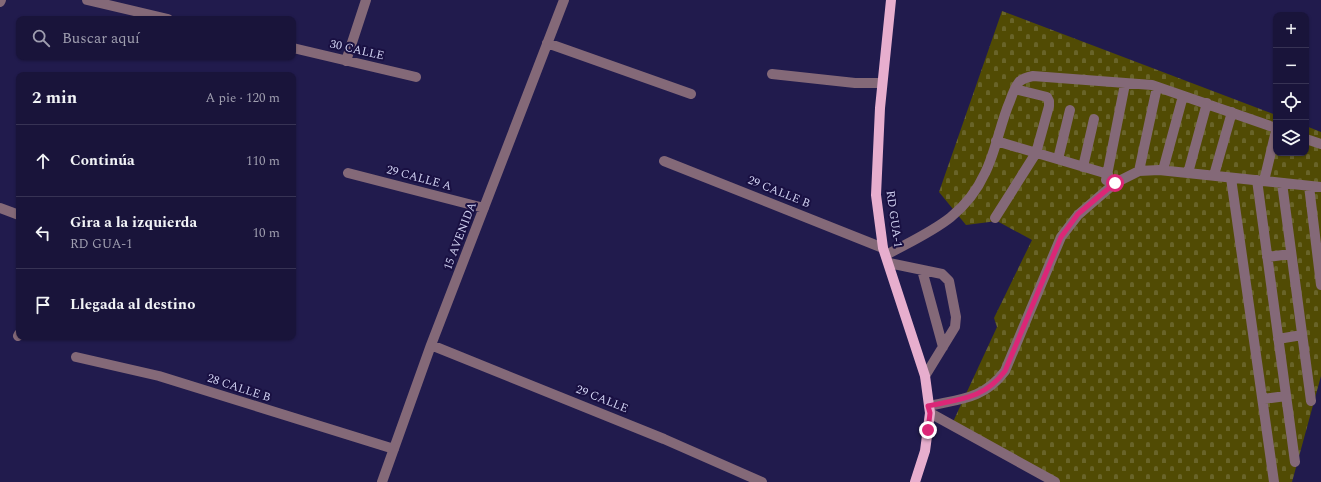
<!DOCTYPE html>
<html lang="es">
<head>
<meta charset="utf-8">
<style>
	body { margin:0; font-family:Spectral,serif; background:#221d42; color:#f1f3f6 }
	.controls { position:absolute; right:12px; top:12px; display:grid; overflow:hidden; border-radius:8px; box-shadow:0 1px 3px #0004 }
	.controls button { width:36px; height:36px; display:grid; place-items:center; padding:0; border:0; border-bottom:1px solid #373354; background:#19143a; color:#f1f3f6; font:20px sans-serif }
	.stop { position:absolute; width:12px; height:12px; margin:-9px; border:3px solid #db2777; border-radius:50%; background:#fff }
	.stop.end { background:#db2777; border-color:#fff; box-shadow:0 1px 4px #0008 }
	.list { margin:0; padding:0; list-style:none }
	h2 { display:flex; justify-content:space-between; align-items:center; height:52px; margin:0; padding:0 16px; font-size:17px }
	h2 small { font-size:13px; font-weight:400; color:#9f9eaf }
	.list li { display:grid; grid-template-columns:26px 1fr auto; gap:12px; align-items:center; box-sizing:border-box; height:72px; padding:0 16px; border-top:1px solid #373354 }
	.list b { display:block; font-size:15px; white-space:nowrap }
	.list p { margin:0; font-size:13px; white-space:nowrap; color:#9f9eaf }
	.list em { font-size:13px; font-style:normal; color:#9f9eaf }
	.icon { flex:none; width:22px; height:22px; fill:none; stroke:currentColor; stroke-width:2; stroke-linecap:round; stroke-linejoin:round }
	.map { position:relative; flex:none; width:1321px; height:482px; overflow:hidden }
	.search { position:absolute; background:#19143a; box-shadow:0 1px 3px #0004; left:16px; top:16px; width:280px; height:44px; display:flex; align-items:center; gap:10px; box-sizing:border-box; padding:0 14px; border-radius:8px; color:#9f9eaf; font-size:15px }
	.panel { position:absolute; background:#19143a; box-shadow:0 1px 3px #0004; left:16px; top:72px; width:280px; height:268px; border-radius:8px }
	.map>svg:first-child { display:block }
	.cemetery { fill:url(#cemetery-stones) }
	.lines { fill:none; stroke-linecap:round; stroke-linejoin:round }
	.minor { stroke:#846978; stroke-width:10 }
	.major { stroke:#e7aece; stroke-width:10 }
	.route { stroke:#db2777; stroke-width:5 }
	.labels { text-anchor:middle; dominant-baseline:central; stroke-width:4; stroke-linejoin:round; paint-order:stroke }
	.street-label { font-size:12px; fill:#cfd0f0; stroke:#191042 }
</style>
</head>
<body>
<div class="map">
<svg width="1321" height="482" viewBox="0 0 1321 482">
	<defs>
		<pattern id="cemetery-stones" width="16" height="16" patternUnits="userSpaceOnUse"><rect width="16" height="16" fill="#514b04"/><path d="M2 7V4a2 2 0 0 1 4 0v3zM10 15v-3a2 2 0 0 1 4 0v3z" fill="#696429"/></pattern>
	</defs>
	<rect width="100%" height="100%" fill="#211b4d"/>
	<path class="cemetery" d="M1002,11L1276,115V153H1306V126L1321,132V376L1292,482H1049L952,424L997,327L994,318L1032,240L997,221L966,225L939,192Z"/>
	<g class="lines">
		<path class="minor" d="M87,0L168,19
			M0,2L1,0
			M547,43L691,94
			M293,48L416,77
			M346,61L366,0
			M772,74L855,83H882
			M1306,139L1321,144
			M996,141L1108,174
			M1058,159L1070,110
			M664,161L883,248
			M1083,167L1094,119
			M1163,170L1183,96
			M1139,171L1157,87
			M348,173L484,208
			M1188,173L1207,103
			M1214,175L1232,112
			M1231,178L1274,482
			M1106,180L1125,84
			M1257,180L1295,462
			M1264,181L1276,131
			M1282,183L1311,401
			M1309,186L1321,285
			M0,208L19,215
			M995,218L1036,153L1049,106V101L1047,97L1015,89
			M886,255C928,232 964,219 985,173C996,151 1000,124 1010,101C1012,95 1015,87 1019,82C1023,78 1028,77 1033,76L1152,85L1276,128
			M1267,257L1291,254
			M889,263L942,274L949,281L956,317L955,327L925,376
			M922,270L943,347
			M18,336L19,334
			M1278,339L1302,335
			M431,345L664,439L762,482
			M76,357L159,376L394,449
			M1263,399L1286,396
			M929,406C960,399 984,399 1005,371L1061,237L1078,215L1115,183L1139,171L1159,170L1321,187
			M930,413L1055,482
			M382,482L431,345L564,0"/>
		<path class="major" d="M891,0L880,108L876,195L883,248L925,376L930,413L925,451L915,482"/>
	</g>
	<g class="lines">
		<path class="route" d="M928,430L930,413L928,406C960,399 984,399 1005,371L1061,237L1078,214L1115,183"/>
	</g>
	<g class="labels">
		<g class="street-label">
			<text transform="translate(357 50) rotate(13)">30 CALLE</text>
			<text transform="translate(419 178) rotate(15)">29 CALLE A</text>
			<text transform="translate(779 192) rotate(22)">29 CALLE B</text>
			<text transform="translate(894 219) rotate(82)">RD GUA-1</text>
			<text transform="translate(460 236) rotate(-69)">15 AVENIDA</text>
			<text transform="translate(239 388) rotate(18)">28 CALLE B</text>
			<text transform="translate(602 399) rotate(22)">29 CALLE</text>
		</g>
	</g>
</svg>
<div class="controls">
<button>+</button>
<button>−</button>
<button><svg class="icon" aria-label="locate" viewBox="0 0 24 24"><circle cx="12" cy="12" r="6"/><path d="M12 2v4M12 18v4M2 12h4M18 12h4"/></svg></button>
<button><svg class="icon" aria-label="layers" viewBox="0 0 24 24"><path d="M12 4l9 5-9 5-9-5zM3 14l9 5 9-5"/></svg></button>
</div>
<div class="stop" style="left:1115px;top:183px"></div>
<div class="stop end" style="left:928px;top:430px"></div>
<div class="search"><svg class="icon" aria-label="search" viewBox="0 0 24 24"><circle cx="10" cy="10" r="6"/><path d="M15 15l6 6"/></svg>Buscar aquí</div>
<section class="panel">
<h2>2 min<small>A pie · 120 m</small></h2>
<ul class="list">
<li><svg class="icon" aria-label="ahead" viewBox="0 0 24 24"><path d="M12 20V5M6 11l6-6 6 6"/></svg><div><b>Continúa</b></div><em>110 m</em></li>
<li><svg class="icon" aria-label="left" viewBox="0 0 24 24"><path d="M17 20v-9H6M10 6l-5 5 5 5"/></svg><div><b>Gira a la izquierda</b><p>RD GUA-1</p></div><em>10 m</em></li>
<li><svg class="icon" aria-label="arrive" viewBox="0 0 24 24"><path d="M6 21V4h12l-3 4 3 4H6"/></svg><div><b>Llegada al destino</b></div></li>
</ul>
</section>
</div>
</body>
</html>
